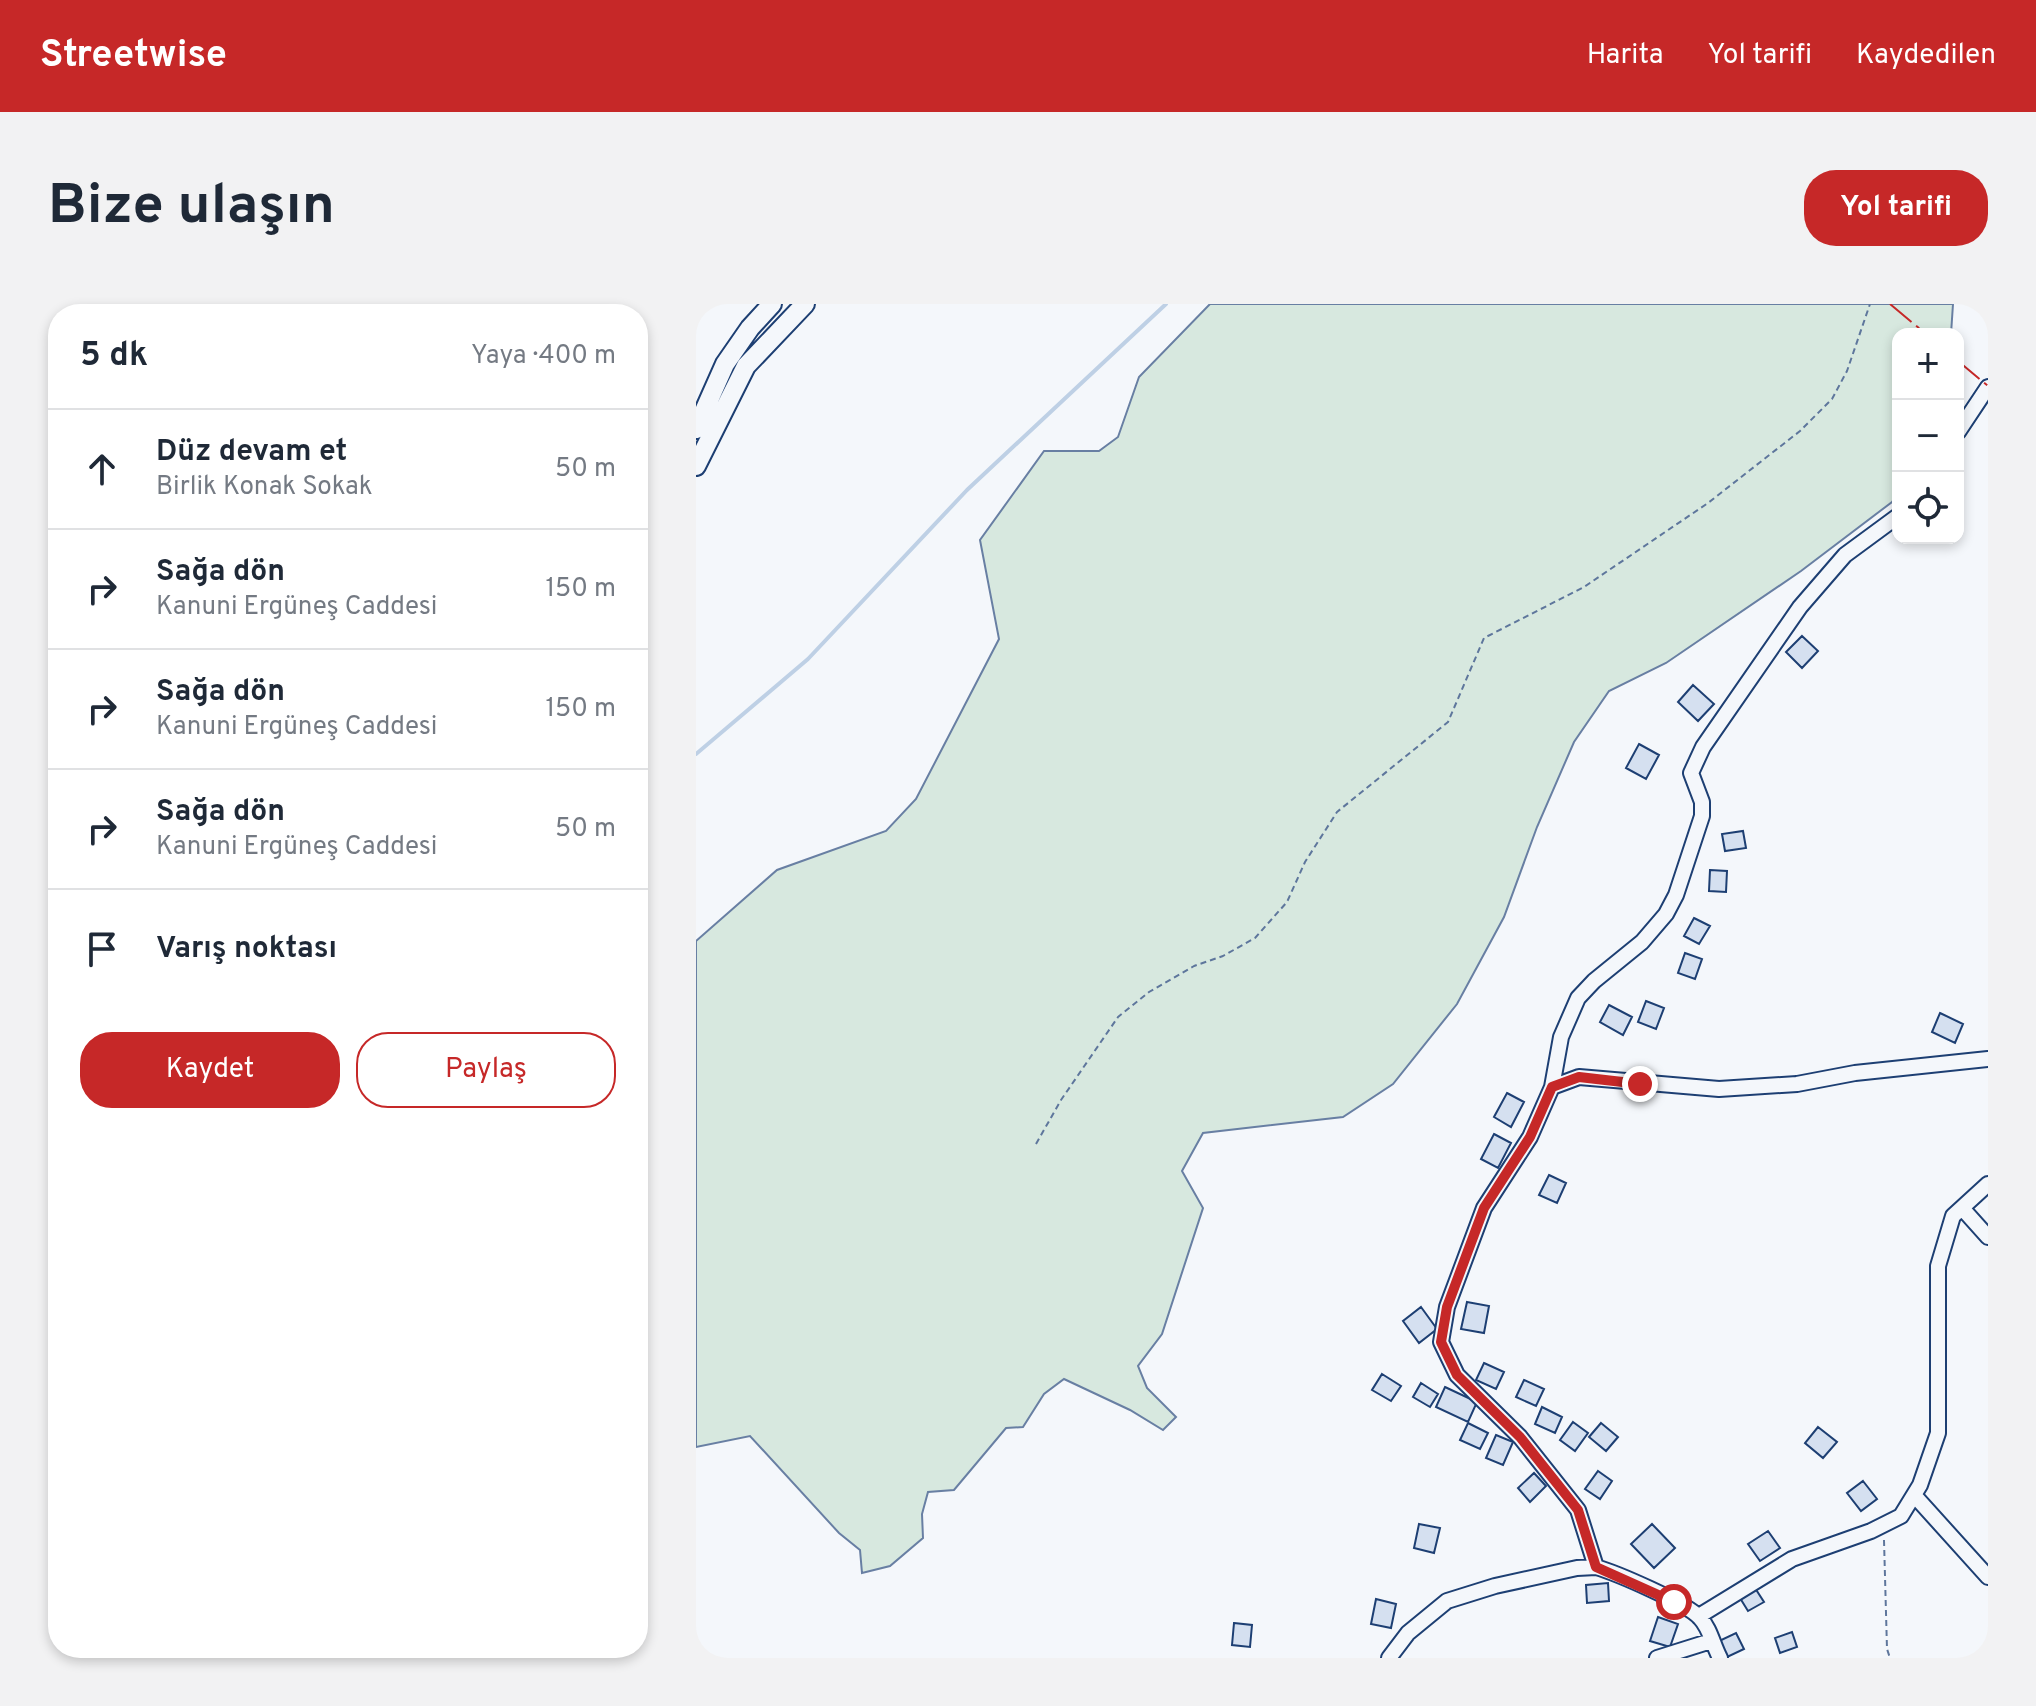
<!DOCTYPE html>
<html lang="tr">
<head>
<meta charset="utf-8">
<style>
	body { margin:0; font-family:Overpass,sans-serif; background:#f2f2f3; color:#1f2937 }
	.controls { position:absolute; right:24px; top:24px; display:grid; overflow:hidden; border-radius:16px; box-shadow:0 4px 12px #0003 }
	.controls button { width:72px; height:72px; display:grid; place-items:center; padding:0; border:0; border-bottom:2px solid #e0e1e3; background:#fff; color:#1f2937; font:40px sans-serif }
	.stop { position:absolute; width:24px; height:24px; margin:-18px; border:6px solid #c62828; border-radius:50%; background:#fff }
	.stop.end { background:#c62828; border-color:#fff; box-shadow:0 2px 8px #0008 }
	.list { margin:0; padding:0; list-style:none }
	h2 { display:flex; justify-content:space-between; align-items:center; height:104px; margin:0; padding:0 32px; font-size:34px }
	h2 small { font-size:26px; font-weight:400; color:#747a83 }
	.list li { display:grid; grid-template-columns:52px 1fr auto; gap:24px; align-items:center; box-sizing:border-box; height:120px; padding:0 32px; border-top:2px solid #e0e1e3 }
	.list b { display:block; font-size:30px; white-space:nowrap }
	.list p { margin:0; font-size:26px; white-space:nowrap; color:#747a83 }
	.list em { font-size:26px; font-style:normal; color:#747a83 }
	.actions { display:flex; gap:16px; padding:24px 32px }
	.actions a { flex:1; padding:18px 0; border:2px solid #c62828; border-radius:32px; text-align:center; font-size:28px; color:#c62828 }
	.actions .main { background:#c62828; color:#fff }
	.icon { flex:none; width:44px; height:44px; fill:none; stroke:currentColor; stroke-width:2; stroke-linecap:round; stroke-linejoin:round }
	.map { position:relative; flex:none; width:1292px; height:1354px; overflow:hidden; border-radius:32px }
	header { display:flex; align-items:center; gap:48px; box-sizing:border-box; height:112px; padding:0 40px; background:#c62828; color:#fff }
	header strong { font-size:38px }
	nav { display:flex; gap:44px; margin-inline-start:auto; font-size:28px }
	.intro { display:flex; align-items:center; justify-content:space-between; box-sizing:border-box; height:192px; padding:0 48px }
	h1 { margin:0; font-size:56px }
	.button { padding:20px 36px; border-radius:32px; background:#c62828; color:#fff; font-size:28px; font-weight:700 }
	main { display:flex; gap:48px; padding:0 48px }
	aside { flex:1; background:#fff; border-radius:32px; box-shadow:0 4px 12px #0003 }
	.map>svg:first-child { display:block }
	.green { fill:#d7e8df; stroke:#687fa3; stroke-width:2 }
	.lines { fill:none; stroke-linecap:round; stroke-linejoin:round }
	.stream { stroke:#bed0e5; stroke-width:4 }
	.building { fill:#d5e0f0; stroke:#1d3f73; stroke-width:2 }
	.minor-casing { stroke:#1d3f73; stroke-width:18 }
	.major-casing { stroke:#1d3f73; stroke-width:22 }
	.path { stroke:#5e769c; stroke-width:2; stroke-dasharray:6 4; stroke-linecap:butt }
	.minor { stroke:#f4f7fb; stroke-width:14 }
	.major { stroke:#f4f7fb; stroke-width:18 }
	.power { stroke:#c62828; stroke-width:2; stroke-dasharray:28 6 4 6; stroke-linecap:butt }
	.route { stroke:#c62828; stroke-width:10 }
</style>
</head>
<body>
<header>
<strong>Streetwise</strong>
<nav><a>Harita</a><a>Yol tarifi</a><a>Kaydedilen</a></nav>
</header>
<div class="intro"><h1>Bize ulaşın</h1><a class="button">Yol tarifi</a></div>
<main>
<aside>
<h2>5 dk<small>Yaya · 400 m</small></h2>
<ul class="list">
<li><svg class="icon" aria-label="ahead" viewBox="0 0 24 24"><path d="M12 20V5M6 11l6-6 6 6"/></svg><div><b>Düz devam et</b><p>Birlik Konak Sokak</p></div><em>50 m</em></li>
<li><svg class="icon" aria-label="right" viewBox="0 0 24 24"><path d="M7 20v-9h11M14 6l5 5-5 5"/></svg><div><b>Sağa dön</b><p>Kanuni Ergüneş Caddesi</p></div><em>150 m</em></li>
<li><svg class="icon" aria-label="right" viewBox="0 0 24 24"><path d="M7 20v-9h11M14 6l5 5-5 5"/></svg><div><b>Sağa dön</b><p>Kanuni Ergüneş Caddesi</p></div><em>150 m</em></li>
<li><svg class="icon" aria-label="right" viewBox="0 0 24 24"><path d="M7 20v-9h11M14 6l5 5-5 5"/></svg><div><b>Sağa dön</b><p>Kanuni Ergüneş Caddesi</p></div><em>50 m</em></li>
<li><svg class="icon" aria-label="arrive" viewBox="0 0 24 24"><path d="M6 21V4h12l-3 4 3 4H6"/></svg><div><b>Varış noktası</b></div></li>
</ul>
<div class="actions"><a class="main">Kaydet</a><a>Paylaş</a></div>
</aside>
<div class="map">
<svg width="1292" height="1354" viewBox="0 0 1292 1354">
	<rect width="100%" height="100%" fill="#f4f7fb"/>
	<path class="green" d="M514,0H1257L1255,30H1202V189L1196,198L1105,267L970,359L913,387L878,438L841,523L808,613L761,700L697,780L647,813L507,829L486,867L507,904L466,1030L442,1062L451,1084L480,1113L467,1126L434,1106L368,1075L348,1090L327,1123L310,1124L258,1186L232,1188L226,1210L227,1234L194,1262L166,1269L164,1246L143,1229L54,1132L0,1143V637L81,566L190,527L220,495L303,335L284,236L348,147H403L422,133L443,73Z"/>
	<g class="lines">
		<path class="stream" d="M0,450L112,355L271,186L470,0"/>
	</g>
	<path class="building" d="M1106,332L1122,347L1106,364L1090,348Z
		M997,381L1018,400L1002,417L982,398Z
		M943,440L963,451L950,475L930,464Z
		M1047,527L1050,544L1029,547L1026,530Z
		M1014,566L1031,567L1030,588L1013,587Z
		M998,614L1014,622L1003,640L988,632Z
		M989,649L1006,655L999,675L982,669Z
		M950,697L968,704L960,725L942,718Z
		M913,701L936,713L927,731L904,718Z
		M1244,709L1267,720L1259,739L1236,728Z
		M811,789L828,798L815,823L798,813Z
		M798,830L815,839L802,864L785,855Z
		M853,871L870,879L861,899L843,891Z
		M771,998L793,1002L788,1029L765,1025Z
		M725,1003L741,1025L723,1039L707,1017Z
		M788,1059L808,1068L800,1085L780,1076Z
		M686,1070L705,1082L695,1097L676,1086Z
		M828,1076L848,1085L840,1102L820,1093Z
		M725,1079L742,1090L734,1103L717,1093Z
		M749,1083L781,1098L772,1118L740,1103Z
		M846,1103L866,1113L859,1129L839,1120Z
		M877,1118L892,1129L879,1147L864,1136Z
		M772,1119L792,1129L784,1145L764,1136Z
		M905,1119L922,1133L910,1147L893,1133Z
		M1122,1123L1141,1138L1127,1154L1109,1139Z
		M800,1131L817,1138L807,1161L790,1154Z
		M902,1167L916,1177L904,1195L889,1185Z
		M838,1169L850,1182L834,1198L822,1184Z
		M1167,1177L1181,1195L1165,1207L1151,1189Z
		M723,1220L744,1224L738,1249L718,1244Z
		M956,1220L979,1244L958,1264L935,1240Z
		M1072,1227L1084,1244L1064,1257L1052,1240Z
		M912,1279L913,1297L891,1299L890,1281Z
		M1059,1284L1068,1298L1052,1307L1044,1294Z
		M680,1295L700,1300L695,1324L675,1320Z
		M962,1313L982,1320L974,1343L954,1337Z
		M538,1319L556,1321L554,1343L536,1341Z
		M1096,1328L1101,1343L1084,1349L1079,1334Z
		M1040,1329L1048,1345L1029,1354L1021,1338Z"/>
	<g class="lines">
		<defs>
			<path id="minor" d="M1262,128L1292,83
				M856,783L865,733L882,694L898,677L946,638L970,610L980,591L1006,512V498L995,469L1007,443L1104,303L1149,251L1202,212
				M1266,904L1292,933
				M1218,1191L1292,1273
				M900,1263C920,1269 991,1299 1004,1314C1014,1324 1017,1341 1024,1354
				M1003,1312L1096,1255L1175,1227L1205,1212L1224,1181L1242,1129V962L1257,912L1292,880
				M693,1354L712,1329L751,1297L799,1282L881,1264L900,1263L882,1206L824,1133L761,1071L745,1038L751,1003L788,904L834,833L856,783L883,773L1023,785L1101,780L1159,769L1292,755
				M961,1354L1015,1337"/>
			<path id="major" d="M0,125L29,60L54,24L76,0
				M0,162L50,62L109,0"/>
		</defs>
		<use href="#minor" class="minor-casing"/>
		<use href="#major" class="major-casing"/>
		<path class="path" d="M340,840L365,796L422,713L453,688L498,662L527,652L559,634L591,598L609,558L641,508L752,418L788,334L888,283L1012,199L1104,127L1136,95L1151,67L1174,0
			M1188,1236L1191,1345L1194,1354"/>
		<use href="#minor" class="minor"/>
		<use href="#major" class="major"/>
		<path class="power" d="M1194,0L1230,30
			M1262,57L1292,82"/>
	</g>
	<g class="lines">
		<path class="route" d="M944,780L883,773L856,783L834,833L788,904L751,1003L745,1038L761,1071L824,1133L882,1206L900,1263L978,1298"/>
	</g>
</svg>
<div class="controls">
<button>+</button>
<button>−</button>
<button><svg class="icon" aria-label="locate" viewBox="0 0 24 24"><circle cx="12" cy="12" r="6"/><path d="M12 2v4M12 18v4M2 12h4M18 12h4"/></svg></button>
</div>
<div class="stop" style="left:978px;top:1298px"></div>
<div class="stop end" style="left:944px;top:780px"></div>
</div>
</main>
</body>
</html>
